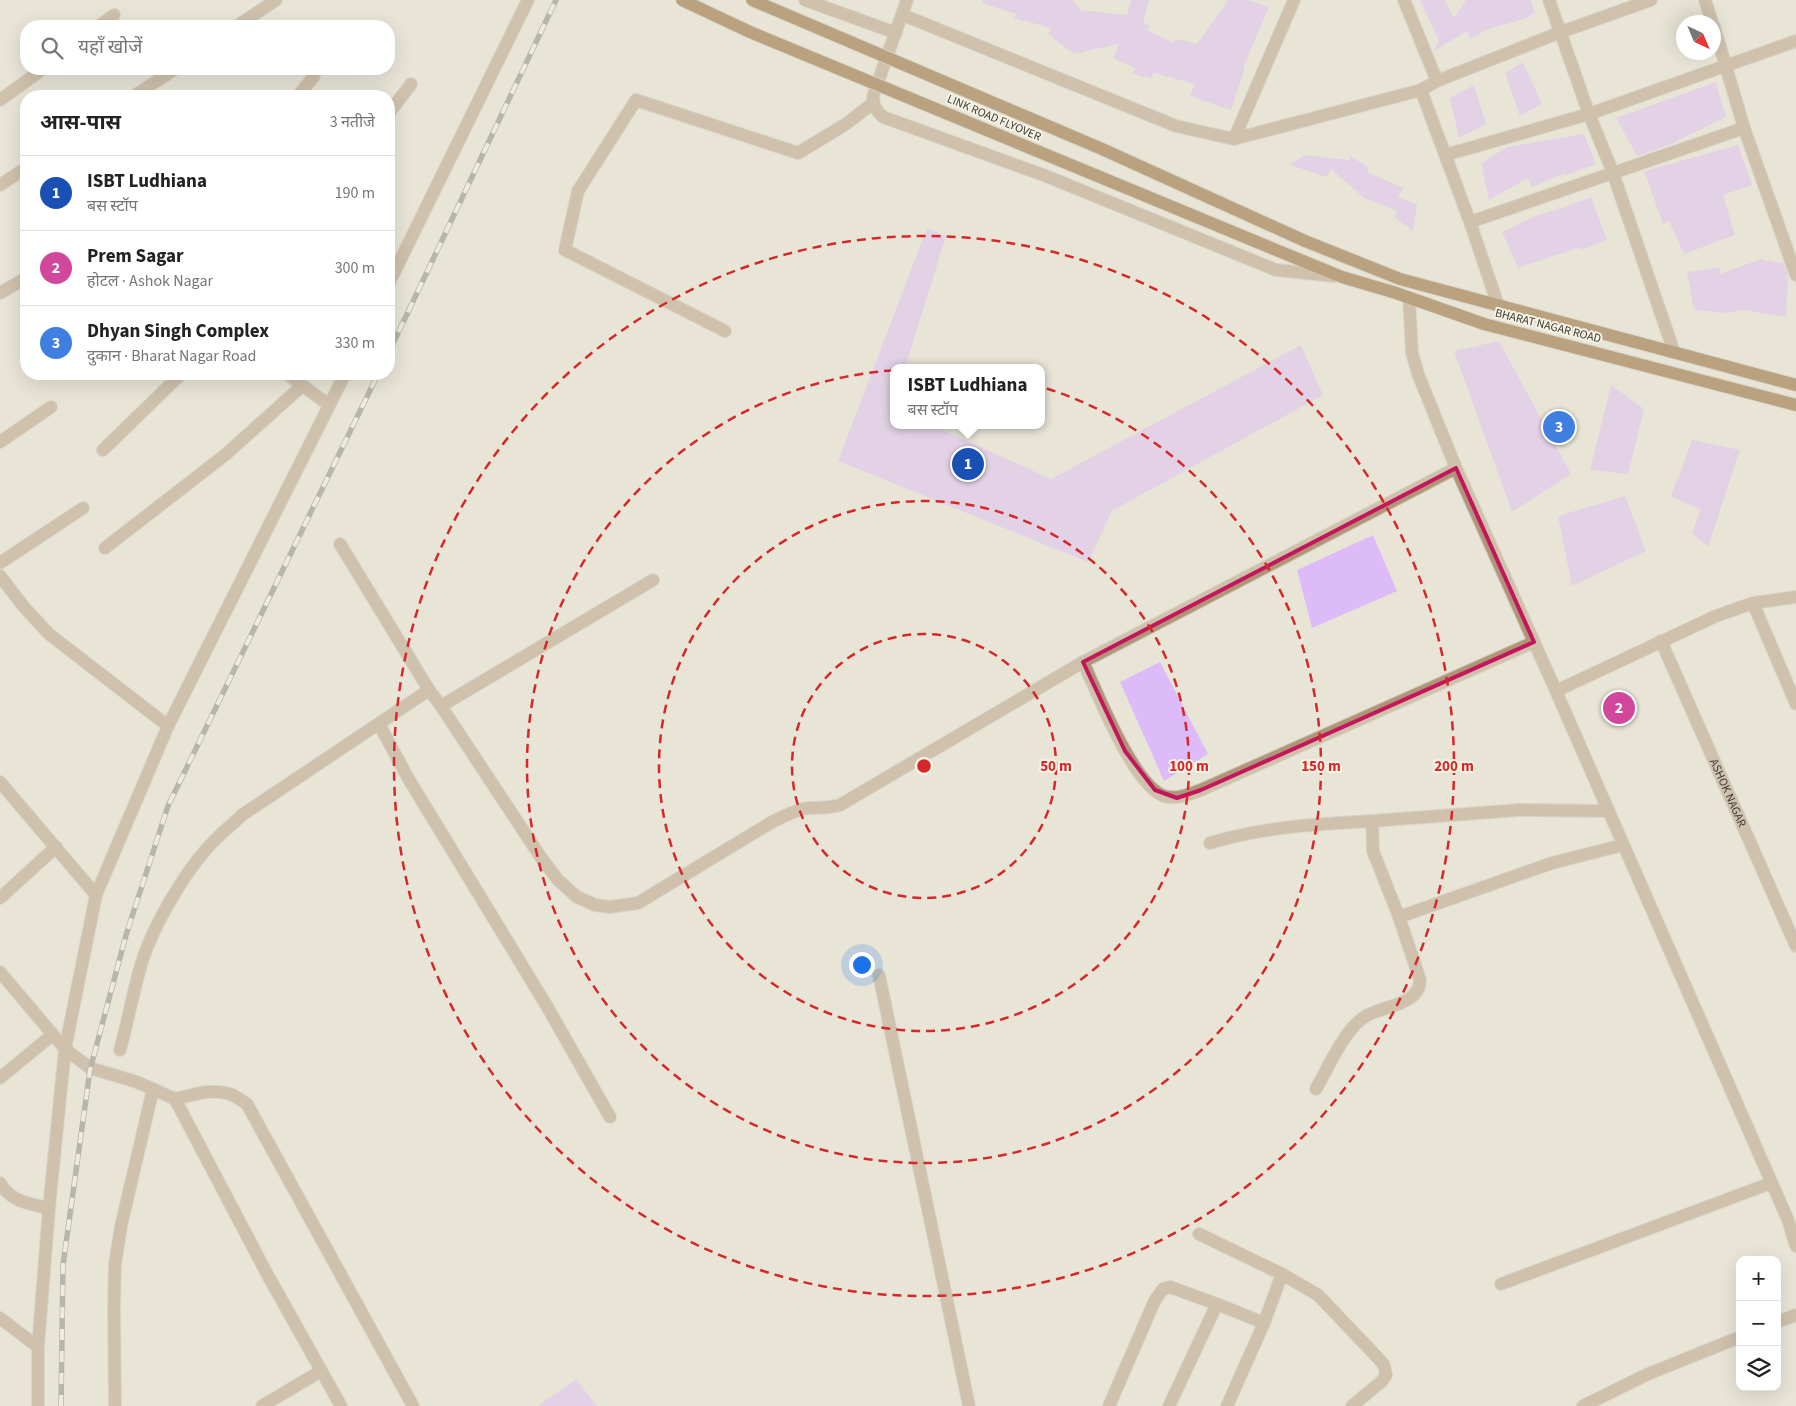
<!DOCTYPE html>
<html lang="hi">
<head>
<meta charset="utf-8">
<style>
	body { margin:0; font-family:"Source Sans 3","Noto Sans Devanagari",sans-serif; background:#f2f2f2; color:#222 }
	.controls { position:absolute; right:15px; bottom:15px; display:grid; overflow:hidden; border-radius:10px; box-shadow:0 5px 20px #0002 }
	.controls button { width:45px; height:45px; display:grid; place-items:center; padding:0; border:0; border-bottom:1px solid #e0e0e0; background:#fff; color:#222; font:25px sans-serif }
	.compass { position:absolute; left:1676px; top:15px; width:45px; height:45px; border-radius:50%; background:#fff; box-shadow:0 5px 20px #0002; rotate:136deg }
	.you { position:absolute; left:861px; top:964px; width:18px; height:18px; margin:-12px; border:4px solid #fff; border-radius:50%; background:#1a73e8; box-shadow:0 0 0 8px #1a73e833 }
	.badge { display:grid; place-items:center; width:32px; height:32px; border-radius:50%; background:#337463; color:#fff; font-size:16px; font-weight:700 }
	.pin { position:absolute; translate:-50% -50%; border:2px solid #fff; box-shadow:0 1px 5px #0006 }
	.popup { position:absolute; left:890px; top:364px; width:155px; height:65px; box-sizing:border-box; display:grid; place-content:center; border-radius:10px; background:#fff; filter:drop-shadow(0 1px 4px #0005); font-size:16px; white-space:nowrap; color:#767676 }
	.popup b { font-size:19px; color:#222 }
	.popup::after { content:''; position:absolute; left:50%; top:100%; margin-left:-10px; border:10px solid transparent; border-top-color:#fff }
	.list { margin:0; padding:0; list-style:none }
	h2 { display:flex; justify-content:space-between; align-items:center; height:65px; margin:0; padding:0 20px; font-size:21px }
	h2 small { font-size:16px; font-weight:400; color:#767676 }
	.list li { display:grid; grid-template-columns:32px 1fr auto; gap:15px; align-items:center; box-sizing:border-box; height:75px; padding:0 20px; border-top:1px solid #e0e0e0 }
	.list b { display:block; font-size:19px; white-space:nowrap }
	.list p { margin:0; font-size:16px; white-space:nowrap; color:#767676 }
	.list em { font-size:16px; font-style:normal; color:#767676 }
	.icon { flex:none; width:28px; height:28px; fill:none; stroke:currentColor; stroke-width:2; stroke-linecap:round; stroke-linejoin:round }
	.map { position:relative; flex:none; width:1796px; height:1406px; overflow:hidden }
	.search { position:absolute; background:#fff; box-shadow:0 5px 20px #0002; left:20px; top:20px; width:375px; height:55px; display:flex; align-items:center; gap:12px; box-sizing:border-box; padding:0 18px; border-radius:20px; color:#767676; font-size:19px }
	.panel { position:absolute; background:#fff; box-shadow:0 5px 20px #0002; left:20px; top:90px; width:375px; height:290px; border-radius:20px }
	.map>svg:first-child { display:block }
	.building { fill:#ddbbf9 }
	.lines { fill:none; stroke-linecap:round; stroke-linejoin:round }
	.minor-casing { stroke:#c6c3b7; stroke-width:14 }
	.major-casing { stroke:#c6c3b7; stroke-width:14 }
	.minor { stroke:#b29479; stroke-width:12 }
	.major { stroke:#834f14; stroke-width:12 }
	.rail-casing { stroke:#7e7c73; stroke-width:5.5 }
	.rail { stroke:#f6f2e4; stroke-width:4; stroke-dasharray:11; stroke-linecap:butt }
	.major-bridge-casing { stroke:#c6c3b7; stroke-width:14; stroke-linecap:butt }
	.major-bridge { stroke:#834f14; stroke-width:12 }
	.marked { fill:none; stroke:#c2185b; stroke-width:4; stroke-linejoin:round }
	.ring { fill:none; stroke:#d62828; stroke-width:2.5; stroke-dasharray:9 6 }
	.labels { text-anchor:middle; dominant-baseline:central; stroke-width:4; stroke-linejoin:round; paint-order:stroke }
	.street-label { font-size:12px; fill:#3d3c36; stroke:#f6f2e4 }
	.centre { fill:#d62828; stroke:#f6f2e4; stroke-width:2.5 }
	.ring-label { font-size:15px; text-anchor:middle; font-weight:bold; fill:#d62828; stroke:#f6f2e4; stroke-width:4; stroke-linejoin:round; paint-order:stroke }
</style>
</head>
<body>
<div class="map">
<svg width="1796" height="1406" viewBox="0 0 1796 1406">
	<rect width="100%" height="100%" fill="#e8e5d7"/>
	<path class="building" d="M983,0H1072L1081,10L1127,15L1131,0H1149L1143,24L1150,25L1147,30L1174,43L1176,39L1197,44L1228,0H1248L1269,7L1243,68H1245L1231,110L1190,96L1195,84L1154,73L1152,78L1132,74L1135,68L1113,58L1119,44L1074,54L1048,34L1051,28L1014,18L1016,14L982,3Z
		M1420,0H1445L1454,18L1466,0H1531L1535,12L1527,18L1486,30L1470,39L1467,31L1434,51L1439,41Z
		M1523,62L1542,104L1520,116L1505,73Z
		M1716,82L1726,117L1671,144L1637,156L1616,118Z
		M1474,85L1486,124L1459,138L1450,98Z
		M1584,134L1596,164L1566,175L1565,173L1532,187L1528,178L1489,200L1481,163L1507,147Z
		M1738,145L1752,185L1723,195L1735,235L1684,254L1669,221L1663,224L1644,171Z
		M1304,155L1349,160L1350,156L1369,168L1367,172L1403,188L1398,197L1417,204L1413,231L1394,217L1397,211L1364,198L1331,169L1327,177L1290,165Z
		M1591,197L1607,240L1582,250L1581,247L1518,268L1502,232L1538,215L1563,208Z
		M927,228L946,236L905,368H894V425H932L1051,479L1301,345L1323,395L1112,511L1088,562L838,461Z
		M1761,259L1784,264L1788,275L1786,317L1745,310L1728,313L1694,310L1687,272L1720,267V274Z
		M1499,341L1571,474L1512,512L1454,351Z
		M1611,385L1644,409L1628,474L1590,470Z
		M1692,440L1740,450L1708,547L1692,533L1700,510L1671,496L1677,479H1679H1678Z
		M1625,496L1646,551L1572,586L1558,516Z
		M1373,535L1397,591L1312,628L1297,570Z
		M1160,662L1208,754L1164,781L1120,682Z
		M576,1379L597,1406H538Z"/>
	<g class="lines">
		<defs>
			<g id="minor">
				<path d="M805,0L896,33"/>
				<path d="M907,0L873,96C873,106 876,110 883,117L1046,176L1276,270L1334,276"/>
				<path d="M1404,0L1437,81"/>
				<path d="M1549,0L1589,114L1613,173L1674,352"/>
				<path d="M1705,0L1712,22"/>
				<path d="M903,15L1176,126L1234,139L1421,90L1470,222L1498,305"/>
				<path d="M99,26L114,15"/>
				<path d="M237,26L276,0"/>
				<path d="M1714,26L1744,128L1796,275"/>
				<path d="M1421,90L1437,81L1561,32L1651,0"/>
				<path d="M134,96L175,69"/>
				<path d="M298,96L314,76"/>
				<path d="M0,100L43,69"/>
				<path d="M389,113L411,84"/>
				<path d="M1234,139L1294,0"/>
				<path d="M1445,155L1589,114L1796,41"/>
				<path d="M0,185L26,168"/>
				<path d="M1470,222L1744,128"/>
				<path d="M389,283L528,0"/>
				<path d="M0,293L26,278"/>
				<path d="M1409,299L1412,353L1418,374L1456,468L1556,691L1788,1220L1796,1246"/>
				<path d="M725,331L565,250L578,191L636,100L798,153L846,124L873,103"/>
				<path d="M287,374L329,405"/>
				<path d="M0,442L51,407"/>
				<path d="M103,450L181,374"/>
				<path d="M340,544L429,690"/>
				<path d="M105,548L225,455L302,386"/>
				<path d="M0,563L83,508"/>
				<path d="M0,576L24,607L49,634L168,726"/>
				<path d="M1753,603L1796,704"/>
				<path id="s1" d="M1661,641L1796,946"/>
				<path d="M1083,662L1456,468"/>
				<path d="M1556,691L1716,616L1753,603L1796,597"/>
				<path d="M441,706L542,859L558,880L577,897L595,905L610,907L638,903L772,822C783,817 796,809 809,808C820,808 829,808 840,805L1083,662C1097,692 1133,785 1164,796C1177,800 1189,794 1201,790L1534,642"/>
				<path d="M379,724L408,778L545,1003L610,1117"/>
				<path d="M0,782L96,895"/>
				<path d="M1607,811L1519,810L1372,821L1373,851L1399,917L1552,863L1623,845"/>
				<path d="M1210,843C1263,827 1317,824 1372,821"/>
				<path d="M0,898L56,847"/>
				<path d="M0,972L65,1049L90,1068L137,1082L175,1099L266,1272L341,1406"/>
				<path d="M879,975L969,1406"/>
				<path d="M120,1050C128,1021 133,992 141,965C153,925 187,867 217,838C225,830 234,823 242,815L429,690L441,706L653,580"/>
				<path d="M0,1078L52,1035"/>
				<path d="M1316,1089C1328,1068 1345,1028 1366,1016C1383,1006 1420,1005 1420,980L1399,917"/>
				<path d="M175,1099C193,1095 212,1088 230,1094C236,1096 242,1101 247,1104L413,1406"/>
				<path d="M0,1183C11,1202 30,1204 49,1208"/>
				<path d="M1199,1234L1282,1274L1318,1295L1377,1357L1384,1365L1386,1375L1382,1381L1352,1406"/>
				<path d="M1501,1284L1771,1183"/>
				<path d="M0,1318L38,1347"/>
				<path d="M1777,1322L1796,1315"/>
				<path d="M38,1406V1347L49,1208L65,1049L96,895L168,726L345,374"/>
				<path d="M115,1406L114,1307L115,1264L121,1226L153,1089"/>
				<path d="M262,1406L321,1371"/>
				<path d="M1109,1406L1155,1300L1163,1289L1170,1287L1217,1304L1264,1323"/>
				<path d="M1169,1406L1217,1304"/>
				<path d="M1227,1406L1264,1323L1282,1274"/>
				<path d="M1583,1406L1648,1374L1740,1337"/>
			</g>
			<path id="major" d="M1305,241L1400,279L1796,385
				M1298,259L1342,277L1396,293L1484,324L1796,405"/>
		</defs>
		<use href="#minor" class="minor-casing"/>
		<use href="#major" class="major-casing"/>
		<use href="#minor" class="minor"/>
		<use href="#major" class="major"/>
		<defs>
			<path id="rail" d="M389,352L556,0
				M61,1406L63,1265L90,1070L126,935L168,806L378,374"/>
		</defs>
		<use href="#rail" class="rail-casing"/>
		<use href="#rail" class="rail"/>
		<defs>
			<path id="major-bridge" d="M682,0L750,32L1298,259
				M752,0L1102,149L1305,241"/>
		</defs>
		<use href="#major-bridge" class="major-bridge-casing"/>
		<use href="#major-bridge" class="major-bridge"/>
	</g>
	<path d="M0 0H1796V1406H0ZM1456,468L1534,642L1201,790L1177,798L1155,790L1125,751L1083,662Z" fill="#e8e5d7" fill-opacity=".55" fill-rule="evenodd"/>
	<path class="marked" d="M1456,468L1534,642L1201,790L1177,798L1155,790L1125,751L1083,662Z"/>
	<g class="ring">
		<circle cx="924" cy="766" r="132"/>
		<circle cx="924" cy="766" r="265"/>
		<circle cx="924" cy="766" r="397"/>
		<circle cx="924" cy="766" r="530"/>
	</g>
	<g class="labels">
		<g class="street-label">
			<text transform="translate(994 118) rotate(23)">LINK ROAD FLYOVER</text>
			<text transform="translate(1548 326) rotate(14)">BHARAT NAGAR ROAD</text>
			<text stroke="none"><textPath href="#s1" startOffset="166">ASHOK NAGAR</textPath></text>
		</g>
	</g>
	<circle cx="924" cy="766" r="8" class="centre"/>
	<g class="ring-label">
		<text x="1056" y="771">50 m</text>
		<text x="1189" y="771">100 m</text>
		<text x="1321" y="771">150 m</text>
		<text x="1454" y="771">200 m</text>
	</g>
</svg>
<div class="controls">
<button>+</button>
<button>−</button>
<button><svg class="icon" aria-label="layers" viewBox="0 0 24 24"><path d="M12 4l9 5-9 5-9-5zM3 14l9 5 9-5"/></svg></button>
</div>
<svg class="compass" viewBox="-18 -18 36 36"><path d="M0-13l5 13h-10z" fill="#e53935"/><path d="M0 13l5-13h-10z" fill="#767676"/></svg>
<div class="you"></div>
<div class="pin badge" style="left:968px;top:464px;background:#1a4fb4">1</div>
<div class="popup"><b>ISBT Ludhiana</b>बस स्टॉप</div>
<div class="pin badge" style="left:1619px;top:708px;background:#d1479c">2</div>
<div class="pin badge" style="left:1559px;top:427px;background:#3f7fe0">3</div>
<div class="search"><svg class="icon" aria-label="search" viewBox="0 0 24 24"><circle cx="10" cy="10" r="6"/><path d="M15 15l6 6"/></svg>यहाँ खोजें</div>
<section class="panel">
<h2>आस-पास<small>3 नतीजे</small></h2>
<ul class="list">
<li><span class="badge" style="background:#1a4fb4">1</span><div><b>ISBT Ludhiana</b><p>बस स्टॉप</p></div><em>190 m</em></li>
<li><span class="badge" style="background:#d1479c">2</span><div><b>Prem Sagar</b><p>होटल · Ashok Nagar</p></div><em>300 m</em></li>
<li><span class="badge" style="background:#3f7fe0">3</span><div><b>Dhyan Singh Complex</b><p>दुकान · Bharat Nagar Road</p></div><em>330 m</em></li>
</ul>
</section>
</div>
</body>
</html>
